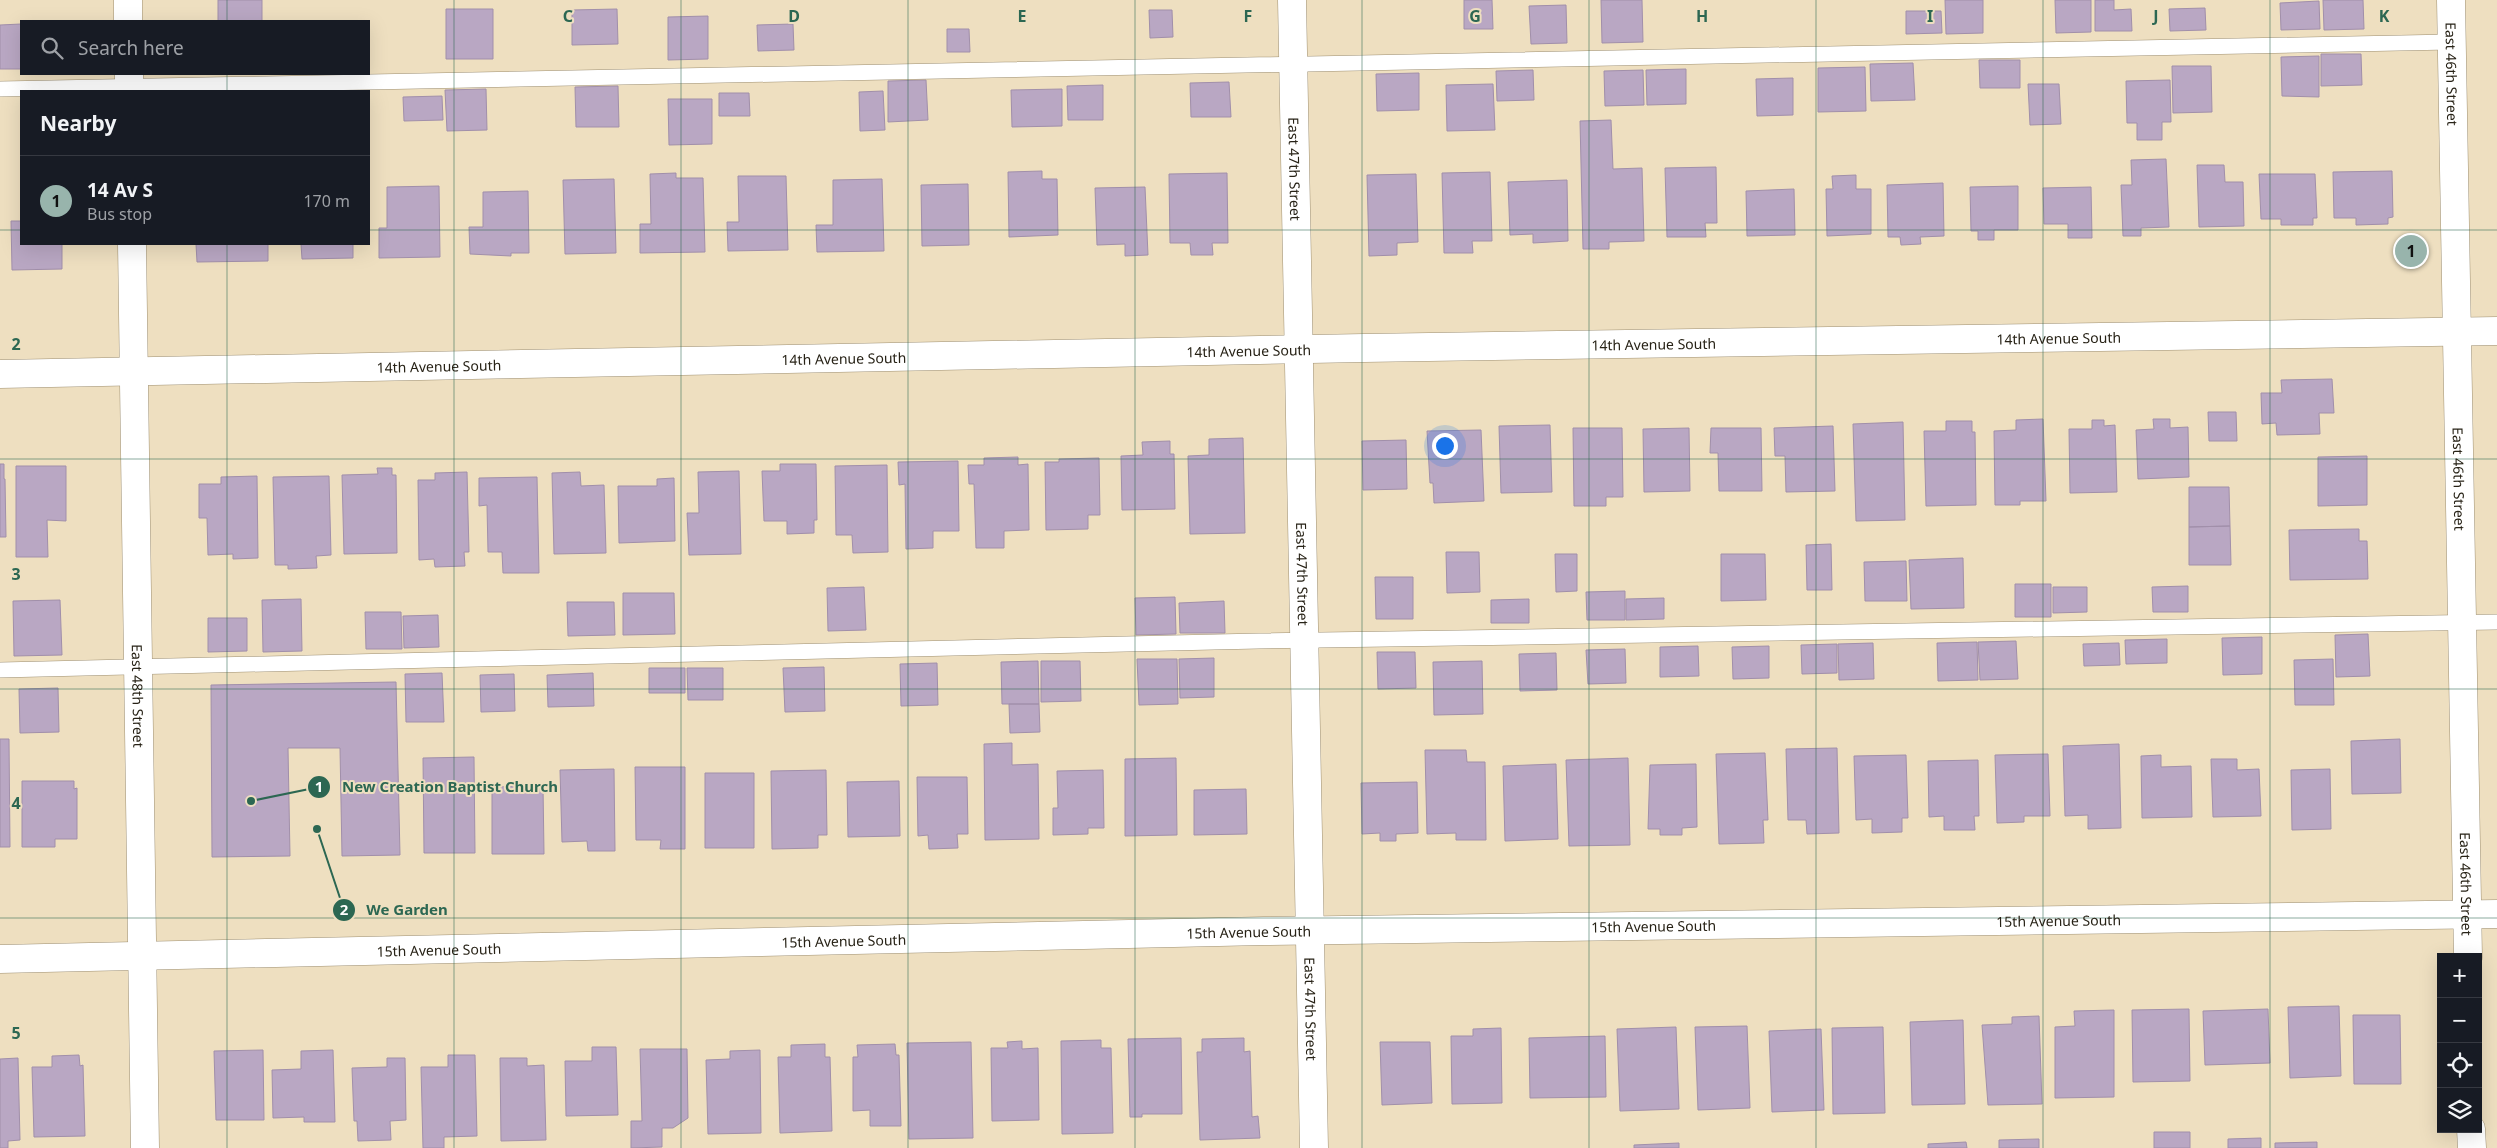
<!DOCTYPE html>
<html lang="en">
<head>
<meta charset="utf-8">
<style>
	body { margin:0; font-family:"Noto Sans",sans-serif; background:#242831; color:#f1f3f6 }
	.controls { position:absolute; right:15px; bottom:15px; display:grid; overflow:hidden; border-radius:0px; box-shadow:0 5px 20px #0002 }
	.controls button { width:45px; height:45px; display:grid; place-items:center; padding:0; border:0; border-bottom:1px solid #363941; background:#171b24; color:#f1f3f6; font:25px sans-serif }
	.you { position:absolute; left:1444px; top:445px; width:18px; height:18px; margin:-12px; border:4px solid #fff; border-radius:50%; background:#1a73e8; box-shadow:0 0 0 8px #1a73e833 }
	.badge { display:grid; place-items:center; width:32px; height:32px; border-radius:50%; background:#98b4ac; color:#111; font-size:16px; font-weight:700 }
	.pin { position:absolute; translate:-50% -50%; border:2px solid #fff; box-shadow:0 1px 5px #0006 }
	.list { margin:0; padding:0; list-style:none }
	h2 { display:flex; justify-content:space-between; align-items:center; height:65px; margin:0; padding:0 20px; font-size:21px }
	h2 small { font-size:16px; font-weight:400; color:#9ea1a6 }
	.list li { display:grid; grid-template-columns:32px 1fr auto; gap:15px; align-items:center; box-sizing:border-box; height:90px; padding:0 20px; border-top:1px solid #363941 }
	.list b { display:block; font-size:19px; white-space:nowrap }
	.list p { margin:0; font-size:16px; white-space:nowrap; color:#9ea1a6 }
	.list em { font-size:16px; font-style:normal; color:#9ea1a6 }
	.icon { flex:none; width:28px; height:28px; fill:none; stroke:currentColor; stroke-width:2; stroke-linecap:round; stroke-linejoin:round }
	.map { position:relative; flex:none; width:2497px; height:1148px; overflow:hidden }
	.search { position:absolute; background:#171b24; box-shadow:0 5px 20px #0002; left:20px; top:20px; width:350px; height:55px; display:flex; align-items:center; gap:12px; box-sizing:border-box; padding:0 18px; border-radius:0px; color:#9ea1a6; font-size:19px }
	.panel { position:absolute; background:#171b24; box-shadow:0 5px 20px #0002; left:20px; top:90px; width:350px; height:155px; border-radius:0px }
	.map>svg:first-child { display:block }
	.building { fill:#b9a7c3; stroke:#a18faa }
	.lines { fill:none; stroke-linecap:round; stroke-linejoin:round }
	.lane-casing { stroke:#9e9073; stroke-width:16 }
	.street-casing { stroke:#9e9073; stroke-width:29 }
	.secondary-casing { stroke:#9e9073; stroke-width:29 }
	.lane { stroke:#fff; stroke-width:15 }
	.street { stroke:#fff; stroke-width:28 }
	.secondary { stroke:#fff; stroke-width:28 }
	.grid { fill:none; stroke:#2c6752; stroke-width:1; stroke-opacity:0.55 }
	.labels { text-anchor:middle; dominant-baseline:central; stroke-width:4; stroke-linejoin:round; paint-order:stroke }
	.street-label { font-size:14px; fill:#272216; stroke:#eedfc0 }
	.grid-label { font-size:16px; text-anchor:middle; font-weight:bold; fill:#2c6752; stroke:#eedfc0; stroke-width:4; stroke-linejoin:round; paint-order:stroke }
	.leader { fill:none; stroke:#2c6752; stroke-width:2 }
	.callout-dot { fill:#2c6752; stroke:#eedfc0; stroke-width:2 }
	.mark-label { font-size:15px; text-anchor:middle; font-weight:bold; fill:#fff }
	.callout-label { font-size:15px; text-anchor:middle; font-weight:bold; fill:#2c6752; stroke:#eedfc0; stroke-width:4; stroke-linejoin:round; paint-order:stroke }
</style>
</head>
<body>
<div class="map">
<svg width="2497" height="1148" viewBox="0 0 2497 1148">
	<rect width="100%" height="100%" fill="#eedfc0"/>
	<path class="building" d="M218,0H262V21H218Z
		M1464,0H1492L1493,29H1464Z
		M1601,0H1642L1643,42L1602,43Z
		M1945,0H1983V33L1946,34Z
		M2055,0H2091V32L2056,33Z
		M2095,0H2114V10L2131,9L2132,31H2095Z
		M2323,0H2363L2364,29L2324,30Z
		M2319,1L2320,29L2281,30L2280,3Z
		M1566,5L1567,43L1531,44L1529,6Z
		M2205,8L2206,30L2170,31L2169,9Z
		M446,9H493V59H446Z
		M617,9L618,44L572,45V10Z
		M1149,10H1172L1173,37L1150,38Z
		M1906,11H1941L1942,33L1906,34Z
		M708,16V59L668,60V17Z
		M21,24V69H0V25Z
		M793,24L794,50L758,51L757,25Z
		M947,29H969L970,52H947Z
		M2321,54H2361L2362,85L2321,86Z
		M2319,56V97L2282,96L2281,57Z
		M1979,60H2020V88H1980Z
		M1913,63L1915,100L1871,101L1870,64Z
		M2172,66H2211L2212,112L2173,113Z
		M1865,67L1866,111L1818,112V68Z
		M1686,69V104L1647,105L1646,70Z
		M1533,70L1534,100L1497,101L1496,71Z
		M1643,70L1644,105L1605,106L1604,71Z
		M1419,73V110L1377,111L1376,74Z
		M1793,78V115L1757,116L1756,79Z
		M926,80L928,120L888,122V81Z
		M2170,80L2171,122H2162V140H2137V123H2127L2126,81Z
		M1229,82L1231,117H1191L1190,83Z
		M1493,84L1495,130L1447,131L1446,85Z
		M2028,84H2059L2061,124L2030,125Z
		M1103,85V120H1068L1067,86Z
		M618,86L619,127H576L575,87Z
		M486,89L487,130L447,131L445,90Z
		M1062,89V126L1012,127L1011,90Z
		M883,91L885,130L860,131L859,92Z
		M719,93H749L750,116H719Z
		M442,96L443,120L404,121L403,97Z
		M668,99H712V144L669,145Z
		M1611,120L1613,169L1642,168L1644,241L1609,242V249H1583L1580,121Z
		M2166,159L2169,227L2141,228V236H2123L2121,185H2132L2131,160Z
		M2197,165H2224L2225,182H2243L2244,226L2199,227Z
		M1716,167L1717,223H1705L1706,237H1667L1665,168Z
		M1042,171V179H1057L1058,235L1009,237L1008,172Z
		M2392,171L2393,217L2388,218V224L2356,225V218H2334L2333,172Z
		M1490,172L1492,241H1472L1473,253H1444L1442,173Z
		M676,173V178H703L705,252L640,253V224H651L650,174Z
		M1227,173L1228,243H1212L1213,255H1191L1190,243H1170L1169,174Z
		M1416,174L1418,242L1397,243V255L1369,256L1367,175Z
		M2259,174H2315L2317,218H2313V225H2281V219H2261Z
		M1856,175V189H1871V234L1827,236L1826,189H1833L1832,176Z
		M738,176H786L788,250L728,251L727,222H739Z
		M614,179L616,253L565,254L563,180Z
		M882,179L884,251L817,252L816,225H833V180Z
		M1567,180L1568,241L1533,243V234L1510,235L1508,182Z
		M1943,183L1944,236L1920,237L1921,244L1901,245L1900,237H1888L1887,185Z
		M968,184L969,245L922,246L921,185Z
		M439,186L440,257L379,258V228H387V187Z
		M2018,186V230H1994V240H1978V231H1971L1970,187Z
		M1145,187L1148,255L1125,256V244L1097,245L1095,188Z
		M2091,187L2092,238H2068V224H2044L2043,188Z
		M1794,189L1795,235L1747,236L1746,191Z
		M528,191L529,253H511V256L470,254L469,227H483V192Z
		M11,221H21V244H62V269L12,270Z
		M196,244H268V261L197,262Z
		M301,244H353V258L302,259Z
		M2332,379L2334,413H2319L2320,434L2277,435L2276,423L2262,424L2261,393H2282L2281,380Z
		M2208,412H2236L2237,441H2209Z
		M2043,419L2046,501H2020V505H1995L1994,431L2016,430V420Z
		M2153,419H2170V428L2188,427L2189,477L2138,479L2136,430L2154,429Z
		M2092,420H2104V426L2115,425L2117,492L2070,493L2069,429H2092Z
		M1946,421H1972V432H1975L1976,505L1926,506L1924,431H1946Z
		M1903,422L1905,520L1856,521L1853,424Z
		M1550,425L1552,492L1501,493L1499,426Z
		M1833,426L1835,491L1786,492L1785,456H1775L1774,428Z
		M1573,428H1622L1623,497H1606V506H1574Z
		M1689,428L1690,491L1644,492L1643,429Z
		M1711,428H1761L1762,491H1719L1718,453H1710Z
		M1481,430L1484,501L1434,503L1433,483H1430L1427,431Z
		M1243,438L1245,533L1190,534L1188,456L1209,455V439Z
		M1406,440L1407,489L1363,490L1362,441Z
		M1170,441V454H1174L1175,509L1122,510L1121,456L1143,455L1142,442Z
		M2367,456V505L2318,506V457Z
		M1018,457V465L1028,464L1029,530L1004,531V548H976L974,484H969L968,465H984V458Z
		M1099,458L1100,515H1088V529L1046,530L1045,462H1059V459Z
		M958,461L959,531H933V548L906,549L905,484L899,485L898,462Z
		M0,464H4V479H5L6,537H0Z
		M780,464H816L817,520H814V533L787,534V521H764L762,471H780Z
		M887,465L888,552L853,553L852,535H836L835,466Z
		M16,466H66V521L47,520L48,557H16Z
		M377,468H392V475H396L397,553L344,554L342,475L378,474Z
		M739,471L741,554L689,555L687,513H699L698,472Z
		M467,472L469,552H464L465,566L435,567L434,559L419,560L418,480H435V473Z
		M580,472L581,486L604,485L606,553L554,554L552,473Z
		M257,476L258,558L233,559V554L208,555L207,518H199V484H221V477Z
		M329,476L331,555L316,556L317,568L288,569V565H275L273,477Z
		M537,477L539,573H503L502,552H488L487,505L479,506V478Z
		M674,478L675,541L619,543L618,486H657V479Z
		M2189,487H2229L2230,526L2189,527Z
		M2230,526L2231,565H2189V527Z
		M2359,529V541H2367L2368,579L2290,580L2289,530Z
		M1831,544L1832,590H1807L1806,545Z
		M1446,552H1479L1480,592L1447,593Z
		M1555,554H1577V591L1556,592Z
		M1721,554H1765L1766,600L1721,601Z
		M1963,558L1964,608L1911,609L1909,560Z
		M1906,561L1907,601H1865L1864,562Z
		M1375,577H1413V619H1376Z
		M2015,584H2051V617H2015Z
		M2188,586V612H2153L2152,587Z
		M864,587L866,630L828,631L827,588Z
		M2053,587H2087V612L2053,613Z
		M1625,591V620H1587L1586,592Z
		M623,593H674L675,634L623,635Z
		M1175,597L1176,634L1136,635L1135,598Z
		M1664,598V619L1626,620V599Z
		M301,599L302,651L263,652L262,600Z
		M1529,599V623H1491V600Z
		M60,600L62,655L14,656L13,601Z
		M1224,601L1225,633H1180L1179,603Z
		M567,602H614L615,635L568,636Z
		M365,612H401L402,649H366Z
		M438,615L439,647L404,648L403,616Z
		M208,618H247V651L208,652Z
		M2368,634L2370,676L2336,677L2335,635Z
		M2262,637V674L2223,675L2222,638Z
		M2167,639V663L2126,664L2125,640Z
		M2016,641L2018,679L1980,680L1978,642Z
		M1977,642L1978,680L1938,681L1937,643Z
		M1873,643L1874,679L1839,680L1838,644Z
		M2119,643L2120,665L2084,666L2083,644Z
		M1837,644V673L1802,674L1801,645Z
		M1698,646L1699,676L1660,677V647Z
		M1769,646V678L1733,679L1732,647Z
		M1625,649L1626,683L1588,684L1586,650Z
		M1377,652H1415L1416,688L1378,689Z
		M1556,653L1557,690L1520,691L1519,654Z
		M1214,658V697L1180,698L1179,659Z
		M1137,659H1177L1178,704L1139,705Z
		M2333,659L2334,705H2295L2294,660Z
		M1038,661L1039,704H1002L1001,662Z
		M1041,661H1080L1081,701L1041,702Z
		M1482,661L1483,714L1434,715L1433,662Z
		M937,663L938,705L901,706L900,664Z
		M824,667L825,711L785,712L783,668Z
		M649,668H685V693H649Z
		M687,668H723V700H688Z
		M442,673L444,722H406L405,674Z
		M593,673L594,706L548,707L547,675Z
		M514,674L515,711L481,712L480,675Z
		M396,682L400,855L342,856L340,748H288L290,856L212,857L211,685Z
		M58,688L59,732L20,733L19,689Z
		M1009,704H1039L1040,732L1010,733Z
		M0,739H9L10,847H0Z
		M2400,739L2401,793L2352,794L2351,741Z
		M1012,743V765L1038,764L1039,839L985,840L984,744Z
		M2119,744L2121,828L2088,829V815L2065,816L2063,746Z
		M1837,748L1839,833L1807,834L1806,820H1788L1786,749Z
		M1425,750H1466L1467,762H1485L1486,840H1456V833L1427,834Z
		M1765,753L1768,820H1763L1764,843L1719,844L1716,754Z
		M2048,754L2050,816H2024V822L1997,823L1995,755Z
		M1906,755L1908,818H1902V832L1872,833V819L1856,820L1854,756Z
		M2161,755V767L2191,766L2192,817L2142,818L2141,756Z
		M474,757L475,853H424L423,758Z
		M1176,758L1177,835L1125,836V759Z
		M1628,758L1630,845L1569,846L1566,760Z
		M2211,759H2237V770L2259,769L2261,816L2213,817Z
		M1978,760L1979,816H1974L1975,830H1944V816L1929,817L1928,761Z
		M1556,764L1558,839L1505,841L1503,766Z
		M1696,764L1697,827L1682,828V835H1660V829H1648L1650,765Z
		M635,767H685V849H660L661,840H636Z
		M614,769L615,851H588L587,841L562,842L560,770Z
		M2330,769L2331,829L2292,830L2291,770Z
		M826,770L827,835H818V848L772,849L771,771Z
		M1103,770L1104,828H1088V834L1053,835V808H1058L1057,771Z
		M705,773H754V848H705Z
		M917,777H967L968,834H957L958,848L929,849L928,835L918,836Z
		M22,781H74V789L77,788V839H55V847H22Z
		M899,781L900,836L848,837L847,782Z
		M1417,782L1418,833L1396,834V841H1380V833L1362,834L1361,783Z
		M543,786L544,854H492V787Z
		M1246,789L1247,834L1194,835V790Z
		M2339,1006L2341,1076L2290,1078L2288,1007Z
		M2189,1009L2190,1081L2133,1082L2132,1010Z
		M2268,1009L2270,1063L2205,1065L2203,1011Z
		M2114,1010V1097L2055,1098V1027L2075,1026L2074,1011Z
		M2353,1015H2400L2401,1084H2354Z
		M2039,1016L2042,1104L1988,1105L1982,1025L2012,1024V1017Z
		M1963,1020L1965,1104L1912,1105L1910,1022Z
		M1747,1026L1750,1108L1698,1110L1695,1027Z
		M1676,1027L1679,1109L1620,1111L1617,1029Z
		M1883,1027L1885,1113L1833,1114L1832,1028Z
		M1501,1028L1502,1103L1452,1104L1451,1036H1473V1029Z
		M1821,1029L1824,1110L1772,1112L1769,1031Z
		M1605,1036L1606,1097L1530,1098L1529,1038Z
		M1181,1038L1182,1114H1142V1117H1130L1128,1039Z
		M1244,1038V1052L1250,1051L1252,1117L1258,1116L1260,1138L1200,1140L1197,1052H1202V1039Z
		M1101,1040V1048H1111L1113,1133L1062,1134L1061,1041Z
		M1022,1041V1049L1038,1048L1039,1120L992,1121L991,1048H1008L1007,1042Z
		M971,1042L973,1138L909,1139L907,1043Z
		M1380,1042H1430L1432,1103L1382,1105Z
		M825,1044V1057H830L832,1131L780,1133L778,1057H791V1045Z
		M895,1044L896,1055H899L901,1126H870V1110L853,1111V1057H858L857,1045Z
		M592,1047H616L618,1115L566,1116L565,1061H592Z
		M640,1049H687L688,1118L673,1128H662V1147L631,1148V1121H642Z
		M263,1050L264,1120H216L214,1051Z
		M333,1050L335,1122H304V1117L273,1118L272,1070L301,1069V1051Z
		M760,1050L761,1133L708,1134L706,1060L730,1059V1051Z
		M79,1055L80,1066L83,1065L85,1136L34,1137L32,1067H52V1056Z
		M448,1055H475L477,1136L444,1137V1148H423L421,1067H448Z
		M18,1058L20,1140L8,1141V1148H0V1059Z
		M387,1058H405L406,1120L390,1121L391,1140L358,1141L357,1121H354L352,1068L387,1067Z
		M500,1058H527V1066L544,1065L546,1140L501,1141Z
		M2154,1132H2190V1148H2154Z
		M2261,1138V1148H2228V1139Z
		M2039,1139V1148H1999V1140Z
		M1966,1142L1967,1148H1928V1144Z
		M2317,1142V1148H2275V1143Z
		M1679,1143V1148H1634V1145Z"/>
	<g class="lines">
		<defs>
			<path id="lane" d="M0,89L2451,42
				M0,670L1259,641L2497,622"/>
			<g id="street">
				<path d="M128,0V21"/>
				<path id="s1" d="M1292,0L1314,1148"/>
				<path d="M129,74V91"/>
				<path id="s2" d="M132,244L145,1148"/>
				<path id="s3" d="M0,374L1364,348L2497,331"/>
				<path id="s4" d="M0,959L1264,931L2497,914"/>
			</g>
			<g id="secondary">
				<path id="s5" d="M2451,0L2468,957"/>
				<path d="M2471,1129L2472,1148"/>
			</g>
		</defs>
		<use href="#lane" class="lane-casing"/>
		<use href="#street" class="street-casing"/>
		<use href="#secondary" class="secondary-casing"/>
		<use href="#lane" class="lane"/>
		<use href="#street" class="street"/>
		<use href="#secondary" class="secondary"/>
	</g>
	<path class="grid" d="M227,0V21M454,0V1148M681,0V1148M908,0V1148M1135,0V1148M1362,0V1148M1589,0V1148M1816,0V1148M2043,0V1148M2270,0V1148M227,74V91M0,230H21M369,230H2497M227,244V1148M0,459H2497M0,689H2497M0,918H2497"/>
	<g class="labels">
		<g class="street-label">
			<text stroke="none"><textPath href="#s5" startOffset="74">East 46th Street</textPath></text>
			<text stroke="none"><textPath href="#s1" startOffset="169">East 47th Street</textPath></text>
			<text stroke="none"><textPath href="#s3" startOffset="2059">14th Avenue South</textPath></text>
			<text stroke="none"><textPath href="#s3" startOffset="1654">14th Avenue South</textPath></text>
			<text stroke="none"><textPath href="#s3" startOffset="1249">14th Avenue South</textPath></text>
			<text stroke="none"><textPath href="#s3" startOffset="844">14th Avenue South</textPath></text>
			<text stroke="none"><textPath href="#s3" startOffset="439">14th Avenue South</textPath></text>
			<text stroke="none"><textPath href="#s5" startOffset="479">East 46th Street</textPath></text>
			<text stroke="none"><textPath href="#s1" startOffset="574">East 47th Street</textPath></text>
			<text stroke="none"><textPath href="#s2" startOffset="452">East 48th Street</textPath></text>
			<text stroke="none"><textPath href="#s5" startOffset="884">East 46th Street</textPath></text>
			<text stroke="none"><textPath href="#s4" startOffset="2059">15th Avenue South</textPath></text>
			<text stroke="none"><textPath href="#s4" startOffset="1654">15th Avenue South</textPath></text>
			<text stroke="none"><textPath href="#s4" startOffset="1249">15th Avenue South</textPath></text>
			<text stroke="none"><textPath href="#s4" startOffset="844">15th Avenue South</textPath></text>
			<text stroke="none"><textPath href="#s4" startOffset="439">15th Avenue South</textPath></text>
			<text stroke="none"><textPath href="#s1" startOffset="1009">East 47th Street</textPath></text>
		</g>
	</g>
	<g class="grid-label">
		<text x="568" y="22">C</text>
		<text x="794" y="22">D</text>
		<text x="1022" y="22">E</text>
		<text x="1248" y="22">F</text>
		<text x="1475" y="22">G</text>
		<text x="1702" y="22">H</text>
		<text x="1930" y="22">I</text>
		<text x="2156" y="22">J</text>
		<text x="2384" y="22">K</text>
		<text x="16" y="350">2</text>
		<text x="16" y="580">3</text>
		<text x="16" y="809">4</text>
		<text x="16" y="1039">5</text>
	</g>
	<path class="leader" d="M251 801L319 787M317 829L344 910"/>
	<g class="callout-dot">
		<circle cx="251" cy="801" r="5"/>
		<circle cx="317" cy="829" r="5"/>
		<circle cx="319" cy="787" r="12"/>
		<circle cx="344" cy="910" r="12"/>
	</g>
	<g class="mark-label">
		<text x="319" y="792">1</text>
		<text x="344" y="915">2</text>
	</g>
	<g class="callout-label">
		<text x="450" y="792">New Creation Baptist Church</text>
		<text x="407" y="915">We Garden</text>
	</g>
</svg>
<div class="controls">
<button>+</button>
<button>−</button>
<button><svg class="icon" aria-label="locate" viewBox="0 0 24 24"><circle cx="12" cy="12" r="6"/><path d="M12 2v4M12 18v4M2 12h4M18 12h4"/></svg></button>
<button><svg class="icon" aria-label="layers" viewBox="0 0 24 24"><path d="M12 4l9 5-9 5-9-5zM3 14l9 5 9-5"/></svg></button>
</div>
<div class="you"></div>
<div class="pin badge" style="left:2411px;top:251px">1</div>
<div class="search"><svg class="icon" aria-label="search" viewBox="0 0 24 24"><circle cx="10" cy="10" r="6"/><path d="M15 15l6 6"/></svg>Search here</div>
<section class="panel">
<h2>Nearby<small></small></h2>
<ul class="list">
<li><span class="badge">1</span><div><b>14 Av S</b><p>Bus stop</p></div><em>170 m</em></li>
</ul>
</section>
</div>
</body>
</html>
